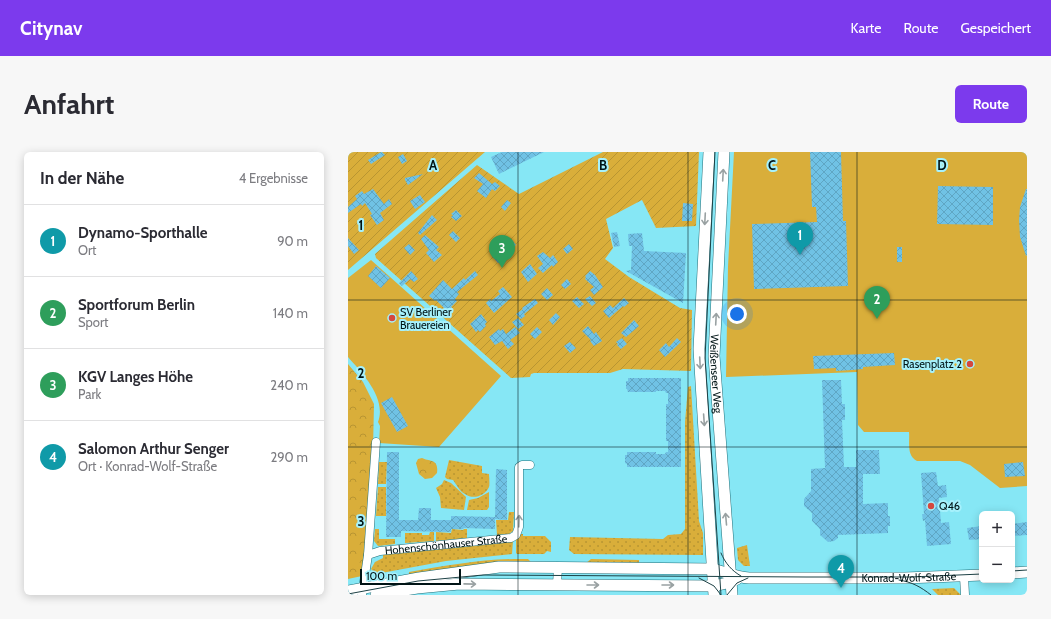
<!DOCTYPE html>
<html lang="de">
<head>
<meta charset="utf-8">
<style>
	body { margin:0; font-family:Cabin,sans-serif; background:#f7f7f7; color:#2b2b33 }
	.controls { position:absolute; right:12px; bottom:12px; display:grid; overflow:hidden; border-radius:6px; box-shadow:0 2px 10px #0003 }
	.controls button { width:36px; height:36px; display:grid; place-items:center; padding:0; border:0; border-bottom:1px solid #e1e1e2; background:#fff; color:#2b2b33; font:20px sans-serif }
	.scale { position:absolute; left:12px; bottom:10px; width:101px; box-sizing:border-box; padding-left:4px; border:2px solid #011416; border-top:0; font-size:11px; line-height:14px; white-space:nowrap; color:#011416; -webkit-text-stroke:3px #a6f1fc; paint-order:stroke }
	.you { position:absolute; left:389px; top:162px; width:14px; height:14px; margin:-10px; border:3px solid #fff; border-radius:50%; background:#1a73e8; box-shadow:0 0 0 6px #1a73e833 }
	.badge { display:grid; place-items:center; width:26px; height:26px; border-radius:50%; background:#7c3aed; color:#fff; font-size:13px; font-weight:700 }
	.pin { position:absolute; translate:-50% -33px; filter:drop-shadow(0 1px 2px #0008) }
	.pin::after { content:''; position:absolute; top:21px; width:14px; height:12px; background:inherit; clip-path:polygon(0 0,100% 0,50% 100%) }
	.list { margin:0; padding:0; list-style:none }
	h2 { display:flex; justify-content:space-between; align-items:center; height:52px; margin:0; padding:0 16px; font-size:17px }
	h2 small { font-size:13px; font-weight:400; color:#7c7c81 }
	.list li { display:grid; grid-template-columns:26px 1fr auto; gap:12px; align-items:center; box-sizing:border-box; height:72px; padding:0 16px; border-top:1px solid #e1e1e2 }
	.list b { display:block; font-size:15px; white-space:nowrap }
	.list p { margin:0; font-size:13px; white-space:nowrap; color:#7c7c81 }
	.list em { font-size:13px; font-style:normal; color:#7c7c81 }
	.map { position:relative; flex:none; width:679px; height:443px; overflow:hidden; border-radius:6px }
	header { display:flex; align-items:center; gap:24px; box-sizing:border-box; height:56px; padding:0 20px; background:#7c3aed; color:#fff }
	header strong { font-size:19px }
	nav { display:flex; gap:22px; margin-inline-start:auto; font-size:14px }
	.intro { display:flex; align-items:center; justify-content:space-between; box-sizing:border-box; height:96px; padding:0 24px }
	h1 { margin:0; font-size:28px }
	.button { padding:10px 18px; border-radius:6px; background:#7c3aed; color:#fff; font-size:14px; font-weight:700 }
	main { display:flex; gap:24px; padding:0 24px }
	aside { flex:1; background:#fff; border-radius:6px; box-shadow:0 2px 10px #0003 }
	.map>svg:first-child { display:block }
	.grass { fill:url(#grass-dots) }
	.park { fill:url(#park-crowns) }
	.garden { fill:url(#garden-furrows) }
	.pitch { fill:#d9ae3a }
	.building { fill:url(#building-cross-hatch) }
	.lines { fill:none; stroke-linecap:round; stroke-linejoin:round }
	.street-casing { stroke:#22707a; stroke-width:9 }
	.secondary-casing { stroke:#22707a; stroke-width:12 }
	.street { stroke:#fff; stroke-width:8 }
	.secondary { stroke:#fff; stroke-width:11 }
	.tram { stroke:#1d4145; stroke-width:1 }
	.oneway { stroke:#99a1a2 }
	.grid { fill:none; stroke:#011416; stroke-width:1; stroke-opacity:0.55 }
	.poi-dot { fill:#d5473e; stroke:#a6f1fc; stroke-width:1.5 }
	.labels { text-anchor:middle; dominant-baseline:central; stroke-width:4; stroke-linejoin:round; paint-order:stroke }
	.poi-label { font-size:11px; fill:#011416; stroke:#a6f1fc; text-anchor:start }
	.street-label { font-size:11px; fill:#011416; stroke:#a6f1fc }
	.grid-label { font-size:13px; text-anchor:middle; font-weight:bold; fill:#011416; stroke:#a6f1fc; stroke-width:4; stroke-linejoin:round; paint-order:stroke }
</style>
</head>
<body>
<header>
<strong>Citynav</strong>
<nav><a>Karte</a><a>Route</a><a>Gespeichert</a></nav>
</header>
<div class="intro"><h1>Anfahrt</h1><a class="button">Route</a></div>
<main>
<aside>
<h2>In der Nähe<small>4 Ergebnisse</small></h2>
<ul class="list">
<li><span class="badge" style="background:#0f9aa8">1</span><div><b>Dynamo-Sporthalle</b><p>Ort</p></div><em>90 m</em></li>
<li><span class="badge" style="background:#2e9e5b">2</span><div><b>Sportforum Berlin</b><p>Sport</p></div><em>140 m</em></li>
<li><span class="badge" style="background:#2e9e5b">3</span><div><b>KGV Langes Höhe</b><p>Park</p></div><em>240 m</em></li>
<li><span class="badge" style="background:#0f9aa8">4</span><div><b>Salomon Arthur Senger</b><p>Ort · Konrad-Wolf-Straße</p></div><em>290 m</em></li>
</ul>
</aside>
<div class="map">
<svg width="679" height="443" viewBox="0 0 679 443">
	<defs>
		<pattern id="grass-dots" width="8" height="8" patternUnits="userSpaceOnUse"><rect width="8" height="8" fill="#d9ae3a"/><path d="M2 2h.1M6 6h.1" fill="none" stroke="#b89532" stroke-width="1.8" stroke-linecap="round"/></pattern>
		<pattern id="park-crowns" width="20" height="18" patternUnits="userSpaceOnUse"><rect width="20" height="18" fill="#d9ae3a"/><path d="M2 6a3 3 0 1 1 6 0M12 15a3 3 0 1 1 6 0" fill="none" stroke="#b89532"/></pattern>
		<pattern id="garden-furrows" width="10" height="10" patternUnits="userSpaceOnUse"><rect width="10" height="10" fill="#d9ae3a"/><path d="M-1 1l2-2M0 10L10 0M9 11l2-2" fill="none" stroke="#b89532"/></pattern>
		<pattern id="building-cross-hatch" width="8" height="8" patternUnits="userSpaceOnUse"><rect width="8" height="8" fill="#70c2e5"/><path d="M0 0l8 8M0 8l8-8" fill="none" stroke="#5fa6c4"/></pattern>
	</defs>
	<rect width="100%" height="100%" fill="#86e7f5"/>
	<path class="grass" d="M343,234L351,369L355,381V403L226,402L221,398L222,385L315,387L320,383L333,382L337,377V270L340,235Z
		M101,308L134,314V321L141,322C141,326 142,331 141,335C137,344 125,348 117,342C111,339 109,333 105,328L99,327L97,325Z
		M31,310H39L38,332H30Z
		M96,328L103,331L118,345L116,358L93,356L92,345L88,336L94,332Z
		M30,335H38V364H28Z
		M141,340V355L139,358H119L121,348L130,346Z
		M161,360H166L165,379L161,382L149,383L148,368H160Z
		M27,377H31V387H47V392L30,394L26,389Z
		M104,377L115,378L116,377H119V386L88,389V380L103,381Z
		M82,380H86V389L57,391V381H74V383H81Z
		M172,382H175V384H197L203,390V400L199,399L196,402H169L168,401V387Z
		M165,389L164,402L98,409L28,422L23,417L27,410L35,406V401Z
		M399,393L402,414H396L390,408L389,396Z
		M180,407L183,410L61,423V420C101,413 140,406 180,407Z
		M243,407L291,408V411H238Z
		M606,436L613,443H590L584,437Z"/>
	<path class="park" d="M0,212L15,230L26,252L25,297L21,351L14,424L0,427Z
		M74,306C81,310 91,306 89,321L84,326L77,327L71,322L68,311L70,307Z"/>
	<path class="garden" d="M0,0H137L0,118Z
		M255,0H351L348,74L308,76L294,48L258,67L265,96L257,107L281,125L332,156L344,158L343,219L275,217L262,221H186L183,222L182,225L163,226L28,106L27,102L129,13L171,42Z"/>
	<path class="pitch" d="M386,0H679V334L652,336L622,313L612,309H569C558,304 562,289 561,280H516L510,273L509,220L378,225L380,115Z
		M23,108L153,224L91,295L31,291L32,274L30,270C39,246 14,221 0,205V126Z"/>
	<path class="building" d="M33,0H34L37,3L23,12L20,8Z
		M154,0H196L151,22L143,5Z
		M462,0H493L495,69H498L500,134L406,137L404,72L469,70L468,55H464Z
		M55,2L59,9L54,12L50,5Z
		M131,21L144,32L147,30L152,34L147,39L144,37L138,46L129,39L135,32L126,26Z
		M75,22L60,33L57,28V26Z
		M590,34L645,35V73L589,72Z
		M25,37L36,52L41,47L44,52L32,61L36,68L29,73L22,63L24,62L17,51L14,54L13,52L0,61V55L9,47L7,44L14,39L16,42Z
		M678,37H679V103L678,104L672,85L671,68L672,55Z
		M72,43L77,50L67,57L62,49Z
		M159,48L163,51L157,59L153,55Z
		M335,51L345,52L344,69H334Z
		M108,58L114,64L108,69L103,65L105,63L103,62Z
		M84,63L89,68L72,83L70,81Z
		M105,79L112,86L108,90L101,83Z
		M269,80L272,94L266,95L263,81Z
		M294,81L296,99L338,101L335,151L278,119L283,118L284,94H281L280,82Z
		M77,83L91,95L88,98L94,103L86,110L78,101L81,98L73,87Z
		M0,86L11,98L6,102L0,94Z
		M164,88L168,93L157,102L160,105L155,109L154,108L150,111L144,104L152,96L153,97Z
		M61,92L67,98L62,103L56,96Z
		M221,92L225,97L219,102L215,97Z
		M549,95H554V110H549Z
		M195,100L202,106L205,103L210,110L205,115L204,113L195,121L190,116L195,112L189,104Z
		M182,112L189,122L180,130L173,120Z
		M28,114L42,126L33,136L20,124Z
		M63,119L70,127L66,130L62,127L54,134L51,131Z
		M127,119L130,123L109,140L111,142L107,147L109,149L103,155L104,156L100,160L88,148L87,149L81,144L95,128L104,137L116,126L117,128Z
		M242,119L247,123L255,135L246,143L242,138L246,135L237,127L238,125L237,124Z
		M219,127L223,132L217,137L213,133Z
		M155,135L164,145L146,161L138,151L142,147L143,149L152,142L150,139Z
		M199,136L205,143L199,148L193,142Z
		M242,144L248,151L244,154L237,147Z
		M229,145L236,152L231,156L224,149Z
		M276,146L281,151L276,155L275,154L261,166L255,159L262,153L265,156Z
		M187,147L190,151L176,162L177,164L173,167L168,162L175,157L174,156Z
		M208,161L212,165L205,173L201,168Z
		M133,162L139,170L137,172L138,174L132,180L130,178L128,180L122,172Z
		M170,166L176,173L170,177L164,170Z
		M286,168L291,174L278,185L273,181Z
		M240,174L246,182L248,180L254,189L246,194L242,189L243,188L234,179Z
		M167,175L172,181L162,188L166,192L160,197L154,189L147,193L141,185L151,177L152,179L155,177L158,182Z
		M189,175L194,180L187,187L182,182Z
		M274,186L279,192L273,197L269,193L270,192L268,190Z
		M329,186L333,190L317,205L311,198L318,191L321,195Z
		M222,190L228,196L222,201L216,194Z
		M546,201L547,213L515,215V217L504,218L488,219V216L466,217L465,204Z
		M280,226H333V315H279V312L277,311V303H279V300H308V302H317L318,300H320V289H318V252H320V241H318L317,239H308V240H280L279,237H278V229H280Z
		M474,228H493L494,252H497V268H494L496,315H508V298H531L532,322H515V352L540,351V364H542V374H540V381L490,383V386L486,389L480,390L472,383V377L464,369V361L456,354V347L463,339V317L477,316Z
		M44,245L60,274L49,280L33,251Z
		M39,300H51V368H70L71,356H83V368H103V364L147,365V377L116,376L115,377H103V380L53,379V385H38Z
		M675,310L677,324L657,325L656,312Z
		M148,317L159,318V368L147,367Z
		M588,320L590,334L598,333L599,345L591,346L593,371L601,370L603,392L579,394L577,368L575,369L574,362H576L573,321Z
		M679,370V383L664,384V372Z
		M634,374V387L621,388L619,376Z"/>
	<g class="lines">
		<defs>
			<g id="street">
				<path id="s1" d="M20,403L32,399L163,386L168,383L171,375V315L174,313H182"/>
				<path d="M616,424L617,443"/>
				<path d="M209,433L210,415"/>
				<path d="M14,443L20,403L28,290"/>
			</g>
			<g id="secondary">
				<path d="M361,0L351,197L366,443"/>
				<path id="s2" d="M376,0L366,204L384,443"/>
				<path d="M664,421L679,420"/>
				<path id="s3" d="M0,439L71,426L151,415L365,417C377,420 388,425 401,426H557L634,423"/>
				<path d="M28,443L69,436L111,432L366,434L383,430L389,427"/>
			</g>
		</defs>
		<use href="#street" class="street-casing"/>
		<use href="#secondary" class="secondary-casing"/>
		<use href="#street" class="street"/>
		<use href="#secondary" class="secondary"/>
		<path class="tram" d="M367,0L357,206L373,443
			M373,401C377,411 384,419 393,424
			M664,419L679,418
			M351,426L366,434L373,443
			M551,428C564,430 573,435 583,443
			M0,442L70,429L135,423L458,425H563L634,422
			M379,443L389,431L400,426"/>
	</g>
	<defs><path id="oneway-shaft" d="M-6 0H5M1.5-3L5.5 0L1.5 3" fill="none" stroke-width="1.6" stroke-linecap="round" stroke-linejoin="round"/></defs>
	<g class="oneway">
		<use href="#oneway-shaft" transform="translate(375 23) rotate(-87)"/>
		<use href="#oneway-shaft" transform="translate(357 67) rotate(93)"/>
		<use href="#oneway-shaft" transform="translate(368 167) rotate(-87)"/>
		<use href="#oneway-shaft" transform="translate(352 211) rotate(87)"/>
		<use href="#oneway-shaft" transform="translate(356 268) rotate(86)"/>
		<use href="#oneway-shaft" transform="translate(378 367) rotate(-95)"/>
		<use href="#oneway-shaft" transform="translate(171 369) rotate(-88)"/>
		<use href="#oneway-shaft" transform="translate(122 432) rotate(1)"/>
		<use href="#oneway-shaft" transform="translate(245 433)"/>
		<use href="#oneway-shaft" transform="translate(320 433)"/>
	</g>
	<path class="grid" d="M170,0V443M340,0V443M509,0V443M0,148H679M0,295H679"/>
	<g class="poi-dot">
		<circle cx="44" cy="166" r="4"/>
		<circle cx="622" cy="212" r="4"/>
		<circle cx="583" cy="354" r="4"/>
	</g>
	<g class="labels">
		<g class="poi-label">
			<text x="52" y="160">SV Berliner<tspan x="52" dy="13">Brauereien</tspan></text>
			<text x="614" y="212" text-anchor="end">Rasenplatz 2</text>
			<text x="591" y="354">Q46</text>
		</g>
		<g class="street-label">
			<text stroke="none"><textPath href="#s2" startOffset="222">Weißenseer Weg</textPath></text>
			<text stroke="none"><textPath href="#s1" startOffset="79">Hohenschönhauser Straße</textPath></text>
			<text stroke="none"><textPath href="#s3" startOffset="564">Konrad-Wolf-Straße</textPath></text>
		</g>
	</g>
	<g class="grid-label">
		<text x="85" y="18">A</text>
		<text x="255" y="18">B</text>
		<text x="424" y="18">C</text>
		<text x="594" y="18">D</text>
		<text x="13" y="78">1</text>
		<text x="13" y="226">2</text>
		<text x="13" y="374">3</text>
	</g>
</svg>
<div class="controls">
<button>+</button>
<button>−</button>
</div>
<div class="scale">100 m</div>
<div class="you"></div>
<div class="pin badge" style="left:452px;top:103px;background:#0f9aa8">1</div>
<div class="pin badge" style="left:529px;top:167px;background:#2e9e5b">2</div>
<div class="pin badge" style="left:154px;top:116px;background:#2e9e5b">3</div>
<div class="pin badge" style="left:493px;top:436px;background:#0f9aa8">4</div>
</div>
</main>
</body>
</html>
